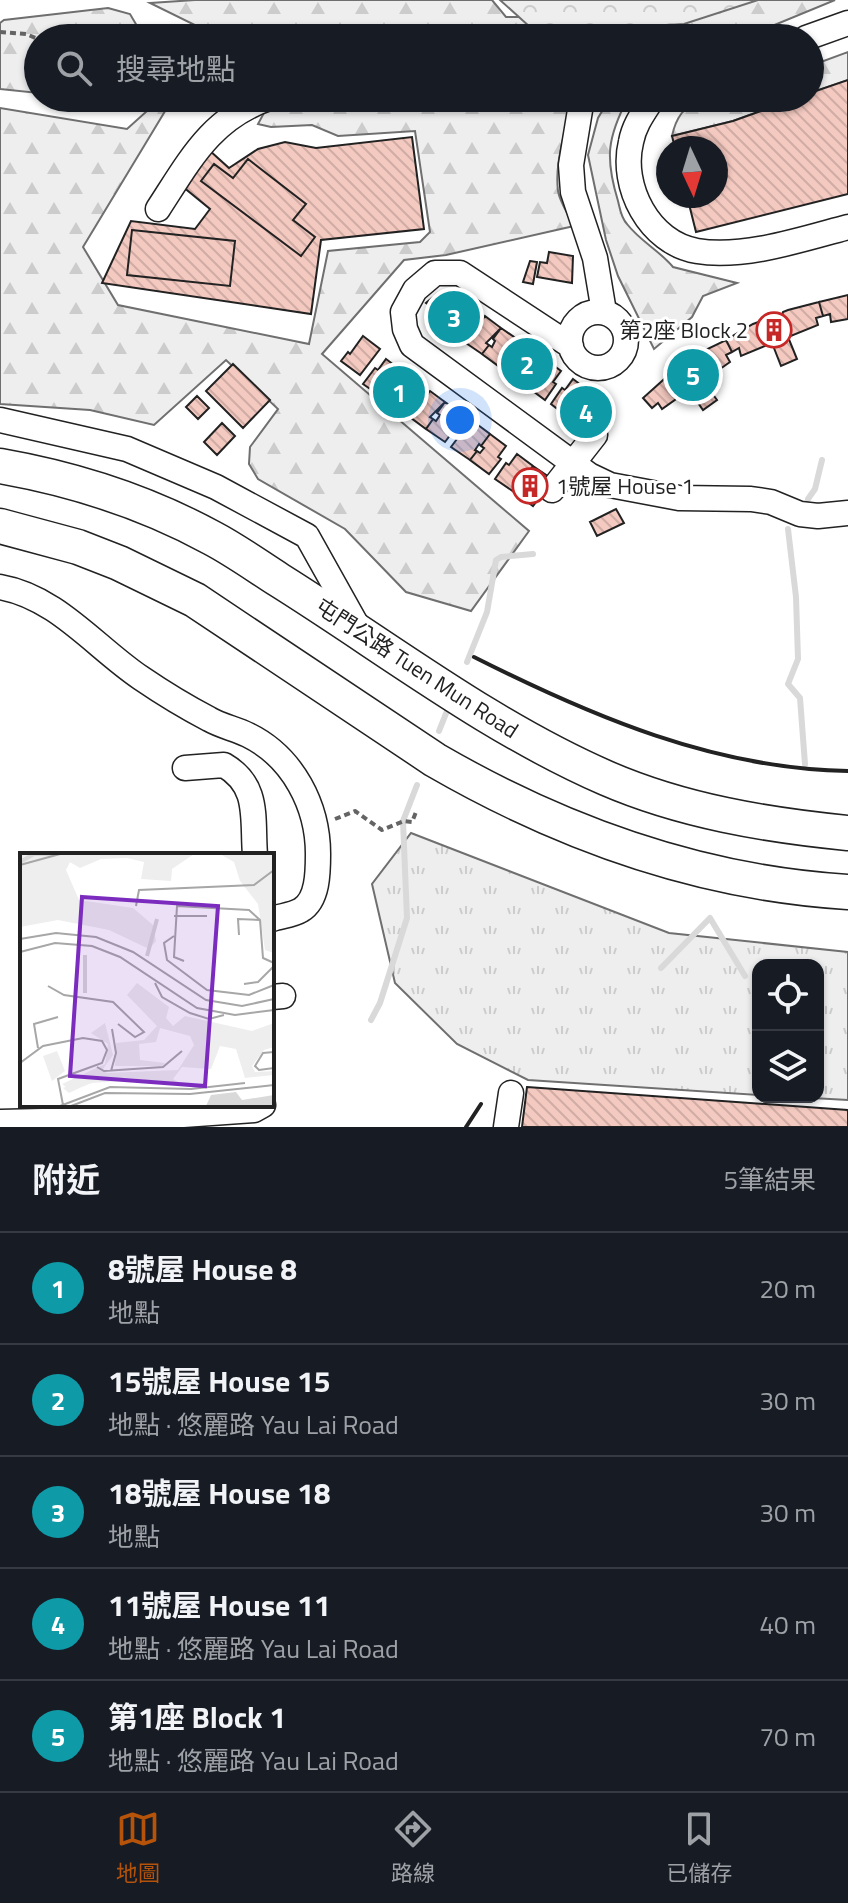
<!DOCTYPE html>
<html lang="zh-TW">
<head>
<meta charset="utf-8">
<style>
	body { margin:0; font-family:"Titillium Web","Noto Sans TC",sans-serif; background:#242831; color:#f1f3f6 }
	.controls { position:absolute; right:24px; bottom:24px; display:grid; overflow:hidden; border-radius:16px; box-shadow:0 2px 6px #0004 }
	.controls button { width:72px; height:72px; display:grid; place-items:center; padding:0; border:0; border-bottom:2px solid #363941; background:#171b24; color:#f1f3f6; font:40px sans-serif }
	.compass { position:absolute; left:656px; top:136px; width:72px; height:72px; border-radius:50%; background:#171b24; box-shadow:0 2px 6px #0004; rotate:176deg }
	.you { position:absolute; left:460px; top:420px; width:28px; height:28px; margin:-20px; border:6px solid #fff; border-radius:50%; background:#1a73e8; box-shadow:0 0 0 12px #1a73e833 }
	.badge { display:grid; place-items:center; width:52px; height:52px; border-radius:50%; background:#b45309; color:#fff; font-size:26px; font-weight:700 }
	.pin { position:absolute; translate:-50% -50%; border:4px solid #fff; box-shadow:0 2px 8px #0006 }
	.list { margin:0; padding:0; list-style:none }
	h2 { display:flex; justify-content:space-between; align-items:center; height:104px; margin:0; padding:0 32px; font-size:34px }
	h2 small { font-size:26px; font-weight:400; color:#9ea1a6 }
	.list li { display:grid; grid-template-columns:52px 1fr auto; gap:24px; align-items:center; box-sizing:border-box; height:112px; padding:0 32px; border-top:2px solid #363941 }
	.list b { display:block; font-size:30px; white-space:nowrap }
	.list p { margin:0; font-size:26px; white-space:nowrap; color:#9ea1a6 }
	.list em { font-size:26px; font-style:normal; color:#9ea1a6 }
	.icon { flex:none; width:44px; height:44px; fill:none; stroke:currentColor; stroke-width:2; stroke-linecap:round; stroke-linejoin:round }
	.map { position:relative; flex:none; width:848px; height:1127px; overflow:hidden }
	.search { position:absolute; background:#171b24; box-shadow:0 2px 6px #0004; left:24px; right:24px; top:24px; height:88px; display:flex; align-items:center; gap:20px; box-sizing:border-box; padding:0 28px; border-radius:44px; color:#9ea1a6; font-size:30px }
	.sheet { height:664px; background:#171b24 }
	nav { display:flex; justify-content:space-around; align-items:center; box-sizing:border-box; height:112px; border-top:2px solid #363941; background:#171b24; font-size:22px; color:#9ea1a6 }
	nav a { display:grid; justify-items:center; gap:4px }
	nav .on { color:#b45309 }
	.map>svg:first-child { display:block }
	.grass { fill:url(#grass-tufts); stroke:#6f6f6f; stroke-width:2 }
	.forest { fill:url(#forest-firs); stroke:#6f6f6f; stroke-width:2 }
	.park { fill:url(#park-crowns); stroke:#6f6f6f; stroke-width:2 }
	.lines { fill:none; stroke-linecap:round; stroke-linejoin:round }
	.stream { stroke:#d9d9d9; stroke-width:6 }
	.building { fill:url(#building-back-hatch); stroke:#222; stroke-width:2 }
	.minor-casing { stroke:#222; stroke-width:27 }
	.highway-casing { stroke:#222; stroke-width:37 }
	.path { stroke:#646464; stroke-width:4; stroke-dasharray:6 4; stroke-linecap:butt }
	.minor { stroke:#fff; stroke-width:24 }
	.highway { stroke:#fff; stroke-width:34 }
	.wall { stroke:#222; stroke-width:4 }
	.labels { text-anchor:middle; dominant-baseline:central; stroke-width:6; stroke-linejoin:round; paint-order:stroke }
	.poi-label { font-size:22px; fill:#222; stroke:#fff; text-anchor:end }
	.street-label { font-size:22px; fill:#222; stroke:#fff }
	.inset-river { fill:none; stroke:#d9d9d9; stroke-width:4 }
	.inset-road { fill:none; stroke:#a7a7a7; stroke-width:2 }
	.view { fill:#7b2cbf; fill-opacity:0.15; stroke:#7b2cbf; stroke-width:4 }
	.inset-edge { fill:none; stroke:#222; stroke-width:4 }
</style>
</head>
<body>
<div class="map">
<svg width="848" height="1127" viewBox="0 0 848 1127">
	<defs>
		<pattern id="grass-tufts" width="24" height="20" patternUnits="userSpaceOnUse" patternTransform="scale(2)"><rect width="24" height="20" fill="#eee"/><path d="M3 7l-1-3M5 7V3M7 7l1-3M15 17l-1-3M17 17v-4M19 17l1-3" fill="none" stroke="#ccc"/></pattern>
		<pattern id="forest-firs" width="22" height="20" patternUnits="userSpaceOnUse" patternTransform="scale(2)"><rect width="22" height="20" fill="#eee"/><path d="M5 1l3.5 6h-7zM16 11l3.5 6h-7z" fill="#ccc"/></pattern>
		<pattern id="park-crowns" width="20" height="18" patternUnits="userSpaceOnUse" patternTransform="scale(2)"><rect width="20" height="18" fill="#eee"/><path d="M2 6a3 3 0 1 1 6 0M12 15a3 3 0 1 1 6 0" fill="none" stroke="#ccc"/></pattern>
		<pattern id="building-back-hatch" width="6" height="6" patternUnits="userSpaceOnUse" patternTransform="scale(2)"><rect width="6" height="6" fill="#f3c9c0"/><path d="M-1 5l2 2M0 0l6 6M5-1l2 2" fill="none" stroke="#d0aca5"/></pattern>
	</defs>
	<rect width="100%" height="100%" fill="#fff"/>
	<path class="grass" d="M411,833L669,933L848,952V1100L794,1097H818V965H758V1095L528,1080L457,1044L395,983L372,884Z"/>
	<path class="forest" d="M195,0H492L506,17H598L680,0H835L743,38H198L201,28L150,3Z
		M108,8L130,14L137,26L127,38H38V93L0,89V23L4,20Z
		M848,52V80L810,93V66Z
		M158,98H173L83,247L118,305L309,344L328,251L420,242L430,232L415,131L338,136L312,125L271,127L258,124L265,111L275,106L395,109L436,107L448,98H570C568,130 554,159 558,191C560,203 569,215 574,226L446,255L404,260L322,354L529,531L471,611L406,592L345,529L258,479L249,464L250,447L278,409L226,360L154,425L90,410L0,404V108L127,129L157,102H154Z
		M610,98H628C607,138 605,158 618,201C620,209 621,218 627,224C640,241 660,251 673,267L737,283L703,296L692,317L654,349L618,276L606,240L588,155L598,118Z
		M701,98H797L733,121L672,136C676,117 684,107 701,98Z"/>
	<path class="park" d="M500,0H758L684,24L578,31L530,27Z"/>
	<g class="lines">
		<path class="stream" d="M808,499L815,489L822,460
			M788,529L796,597L798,659L788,684L800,698L805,764
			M467,662L487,612L496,560L501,557L533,554
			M439,731L447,711
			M661,968L710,918L745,976
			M371,1020L380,1003L407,918L403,821L417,785"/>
	</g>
	<path class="building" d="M848,80V194L696,232L687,196H716V148H675L672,136L733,121L797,98H810V93Z
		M412,137L424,229L321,240L311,314L102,283L131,221L195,229L210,209L182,186L209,150L229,168L258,149L285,142L316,148Z
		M248,159L306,204L293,220L315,237L301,256L201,181L214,164L233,178Z
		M132,230L235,241L230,286L127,275Z
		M549,252L573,256L572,283L537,277L540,262L547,263Z
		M530,261L537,262L533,284L523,282Z
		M438,293L452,303L443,315L426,303Z
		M456,295L473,308L465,319L468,321L457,336L437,323Z
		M848,295V319L831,322L830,314L823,316L819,302Z
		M819,302L823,316L816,318L818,325L788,337L797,359L781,366L772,343L741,356L739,348L732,352L726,340L753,324L758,322L761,324L764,319L777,314L782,316L783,312L788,310Z
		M485,316L501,328L486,343L489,345L482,354L463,341L474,325L477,327Z
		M501,328L517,339L510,350L512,352L501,368L482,354L489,345L492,347L495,341L493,339Z
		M363,336L380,349L360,375L341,361L348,352L350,354Z
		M726,340L732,352L726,355L730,362L703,381L717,400L703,410L689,390L662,409L658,403L652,408L643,398L671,373L674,374L675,369L688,360L693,361V357L697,354Z
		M529,348L545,359L537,371L534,369L530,375L533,377L526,386L507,372L518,356L521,359Z
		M386,359L402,371L387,386L389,388L382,397L363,384L375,368L378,370Z
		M545,359L561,371L553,382L556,384L545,400L526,386L539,373L537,371Z
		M233,364L270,400L243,428L206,391Z
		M402,371L418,382L410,393L413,395L401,411L382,397L389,388L392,390L396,384L393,382Z
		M573,379L589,391L574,406L576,408L569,418L551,404L562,388L565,390Z
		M430,391L445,402L430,417L433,419L426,429L407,415L419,399L421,401Z
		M589,391L605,402L597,413L600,415L589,431L569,418L576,408L579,410L583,404L580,402Z
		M197,396L209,408L198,419L186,407Z
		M445,402L461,413L454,425L457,426L445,442L426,429L433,419L436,421L440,415L437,413Z
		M474,422L490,434L481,446L479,444L475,450L477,451L470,460L451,447L463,431L466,434Z
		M222,423L235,436L217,455L204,442Z
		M490,434L506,446L498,457L501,459L489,474L470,460L477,451L480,453L484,448L481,446Z
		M517,454L533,466L525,477L523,475L514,492L495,479L506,463L509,465Z
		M533,466L549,477L545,490L533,506L514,492L521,483L524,485L527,479L525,477Z
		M616,509L624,523L597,536L590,522Z
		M527,1087L848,1110V1127H522Z"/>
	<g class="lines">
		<defs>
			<path id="minor" d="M806,38L848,23
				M582,98L571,165L573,192L595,258L604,312
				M653,98C644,112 634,125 631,142C620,186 649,243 697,251C743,259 803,239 848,227
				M158,209C190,160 211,118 269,98
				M570 340a28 28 0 1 1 56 0a28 28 0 1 1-56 0Z
				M571,346L460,273H435L415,290L403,312L405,329L412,345L589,475L610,485L679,498L751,499L771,502L800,514L818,516L848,513
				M0,420L127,449L216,487L307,536L359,629
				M552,490L595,435
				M0,587C57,597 95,647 141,678C163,693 186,707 209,719C221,726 236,729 248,735C293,757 318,806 318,854C318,872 318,900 301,910C293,915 281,916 272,919
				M185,768L224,765C260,786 252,818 255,855
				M272,997L283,996
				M0,1122L127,1119L254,1110L263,1105
				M506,1127L511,1093"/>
			<path id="highway" d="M0,466C74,479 146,502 212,538C235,550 257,566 279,580C386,647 489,727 606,778C682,811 766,825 848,833
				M0,526L78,547L119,563L195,600L435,760C563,834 700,883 848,892"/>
		</defs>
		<use href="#minor" class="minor-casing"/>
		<use href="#highway" class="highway-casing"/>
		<path class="path" d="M0,32L26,34L38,39
			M335,819L355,811L382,830L404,821L412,822L416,812"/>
		<use href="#minor" class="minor"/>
		<use href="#highway" class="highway"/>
		<path class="wall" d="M474,657C591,716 715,769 848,771
			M466,1127L481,1104"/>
	</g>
	<defs>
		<symbol id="building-ring" viewBox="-11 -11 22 22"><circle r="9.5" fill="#fff" stroke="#c62828" stroke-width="1.5"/><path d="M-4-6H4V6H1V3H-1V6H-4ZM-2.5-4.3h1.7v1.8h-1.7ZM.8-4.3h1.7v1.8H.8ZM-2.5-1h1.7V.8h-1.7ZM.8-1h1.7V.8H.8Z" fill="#c62828"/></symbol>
	</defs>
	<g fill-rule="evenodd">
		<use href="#building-ring" x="754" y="310" width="40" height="40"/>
		<use href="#building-ring" x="510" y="466" width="40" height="40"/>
	</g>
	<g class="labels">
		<g class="poi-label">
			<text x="748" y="330">第2座 Block 2</text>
			<text x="556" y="486" text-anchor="start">1號屋 House 1</text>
		</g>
		<g class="street-label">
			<text transform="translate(417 668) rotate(33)">屯門公路 Tuen Mun Road</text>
		</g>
	</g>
	<g transform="translate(20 853)">
		<rect width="254" height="254" fill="#fff"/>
		<path d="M0,1H54L46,17L59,47L113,55L133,72L136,88L129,96L89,77L38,67L0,74ZM37,198L45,218L32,228L23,203Z" fill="#eee"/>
		<path d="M54,1H174L152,16L151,28L121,26L124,9L107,5L81,6L60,15L48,8ZM200,1H254V100L245,97L238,51L220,28L214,9ZM117,130L149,154L146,165L153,173L165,163L232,178L254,170V194L244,197L232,213L235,219L254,218V222L225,225L216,196L200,193L191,216L162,214L153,226L161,231L90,223L51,238L42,231L85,211L88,191L71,180L85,170L93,202L83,216L87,220L158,217L174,192L170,183L140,175L136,189L119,191L120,207L145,210L142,213H95L96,190L124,187L137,173L107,142Z" fill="#eee"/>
		<path d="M76,221L101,223L106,228L70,230L49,240L43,235Z" fill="#eee"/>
		<path d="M216,239L222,247L254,242V253H186L191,242Z" fill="#d9d9d9"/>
		<path class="inset-river" d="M0,9L14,1H35M65,102V140M127,103L137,66"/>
		<path class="inset-road" d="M0,12L40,1M116,53L119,37L234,32L254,17M154,63H187M219,82L218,66L240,67M154,83L144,90L147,107L187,137L229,142L254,132M0,86L36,80L76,84L113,99L186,147L222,153L254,146M0,99L35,90L72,93L100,104L177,155L215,162L254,157M164,108L154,104L157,53L229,57L240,67L243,105L254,110M135,130L142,144L170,160L189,166L204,162M224,131L238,129L254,113M28,133L44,142L93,149L124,179L115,184L98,171M18,195L14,171L38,164M254,199L243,200L235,213L239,217L254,215M0,210L23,193L63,185L82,188L87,197L82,210L38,226L43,252M77,214L84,218L143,214L162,198M91,218L96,200L92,176M40,253L90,234L171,236L225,230M51,253L85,240L170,241L254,232"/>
		<path class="view" d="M62,44L198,53L185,233L50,223Z"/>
		<rect width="254" height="254" class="inset-edge"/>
	</g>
</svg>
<div class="controls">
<button><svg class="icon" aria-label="locate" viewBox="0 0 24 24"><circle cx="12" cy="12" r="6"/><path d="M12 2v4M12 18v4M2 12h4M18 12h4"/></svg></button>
<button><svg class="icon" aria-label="layers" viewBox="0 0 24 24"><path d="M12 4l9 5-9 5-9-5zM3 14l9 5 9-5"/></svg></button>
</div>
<svg class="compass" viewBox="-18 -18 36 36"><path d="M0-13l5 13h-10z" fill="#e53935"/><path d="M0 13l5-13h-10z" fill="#9ea1a6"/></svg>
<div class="you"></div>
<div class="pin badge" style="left:399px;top:392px;background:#0f9aa8">1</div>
<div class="pin badge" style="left:527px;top:364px;background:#0f9aa8">2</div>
<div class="pin badge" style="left:454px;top:317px;background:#0f9aa8">3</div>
<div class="pin badge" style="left:586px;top:412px;background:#0f9aa8">4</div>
<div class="pin badge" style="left:693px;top:375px;background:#0f9aa8">5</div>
<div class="search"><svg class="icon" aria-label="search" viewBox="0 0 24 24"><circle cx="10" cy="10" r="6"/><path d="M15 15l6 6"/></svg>搜尋地點</div>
</div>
<section class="sheet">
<h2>附近<small>5筆結果</small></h2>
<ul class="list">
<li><span class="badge" style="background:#0f9aa8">1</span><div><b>8號屋 House 8</b><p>地點</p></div><em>20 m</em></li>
<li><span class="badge" style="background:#0f9aa8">2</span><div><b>15號屋 House 15</b><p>地點 · 悠麗路 Yau Lai Road</p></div><em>30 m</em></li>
<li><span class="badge" style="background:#0f9aa8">3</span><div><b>18號屋 House 18</b><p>地點</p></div><em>30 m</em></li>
<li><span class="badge" style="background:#0f9aa8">4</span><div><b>11號屋 House 11</b><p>地點 · 悠麗路 Yau Lai Road</p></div><em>40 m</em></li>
<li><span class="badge" style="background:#0f9aa8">5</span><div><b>第1座 Block 1</b><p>地點 · 悠麗路 Yau Lai Road</p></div><em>70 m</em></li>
</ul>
</section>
<nav>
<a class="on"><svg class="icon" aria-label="map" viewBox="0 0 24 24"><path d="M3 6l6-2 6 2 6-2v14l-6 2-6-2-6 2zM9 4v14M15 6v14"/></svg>地圖</a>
<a><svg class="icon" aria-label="directions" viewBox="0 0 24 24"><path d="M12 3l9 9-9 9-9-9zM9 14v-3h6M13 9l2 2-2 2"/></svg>路線</a>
<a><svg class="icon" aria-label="saved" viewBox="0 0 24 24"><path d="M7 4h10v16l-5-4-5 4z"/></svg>已儲存</a>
</nav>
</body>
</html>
